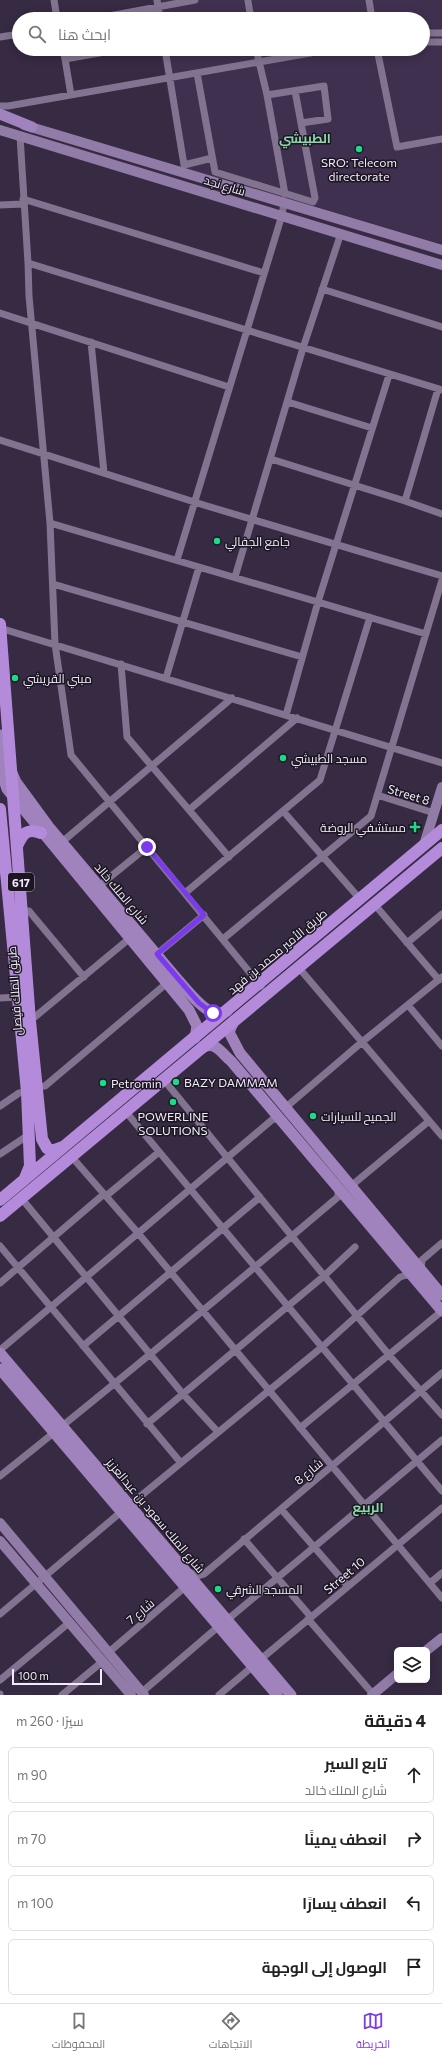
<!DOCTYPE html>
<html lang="ar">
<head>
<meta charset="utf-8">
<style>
	body { margin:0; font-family:Commissioner,Cairo,sans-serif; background:#f6f6f6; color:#222; direction:rtl }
	.controls { position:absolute; right:12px; bottom:12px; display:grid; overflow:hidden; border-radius:6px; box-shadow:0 2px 10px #0003 }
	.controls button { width:36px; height:36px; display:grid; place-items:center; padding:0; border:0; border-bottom:1px solid #e0e0e0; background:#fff; color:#222; font:20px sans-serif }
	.scale { position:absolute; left:12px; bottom:10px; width:90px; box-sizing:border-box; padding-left:4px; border:2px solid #f3ebfc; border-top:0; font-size:11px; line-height:14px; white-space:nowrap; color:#f3ebfc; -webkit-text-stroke:3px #1b1621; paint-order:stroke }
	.stop { position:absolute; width:12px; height:12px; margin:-9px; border:3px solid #7c3aed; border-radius:50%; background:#fff }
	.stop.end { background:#7c3aed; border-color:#fff; box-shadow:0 1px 4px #0008 }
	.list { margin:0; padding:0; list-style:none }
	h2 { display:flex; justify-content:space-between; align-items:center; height:52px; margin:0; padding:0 16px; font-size:17px }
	h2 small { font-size:13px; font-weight:400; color:#767676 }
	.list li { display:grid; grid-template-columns:26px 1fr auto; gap:12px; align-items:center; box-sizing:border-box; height:56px; margin:0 8px 8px; padding:0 8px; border:1px solid #e0e0e0; border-radius:6px }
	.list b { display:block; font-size:15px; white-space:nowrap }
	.list p { margin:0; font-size:13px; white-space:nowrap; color:#767676 }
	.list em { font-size:13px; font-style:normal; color:#767676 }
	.icon { flex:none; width:22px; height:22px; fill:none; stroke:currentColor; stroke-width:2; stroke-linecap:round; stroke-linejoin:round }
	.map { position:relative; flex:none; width:442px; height:1695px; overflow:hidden; direction:ltr }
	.search { position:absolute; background:#fff; box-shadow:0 2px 10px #0003; left:12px; right:12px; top:12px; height:44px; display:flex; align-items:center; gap:10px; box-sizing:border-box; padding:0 14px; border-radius:22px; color:#767676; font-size:15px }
	.sheet { height:308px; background:#fff }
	nav { display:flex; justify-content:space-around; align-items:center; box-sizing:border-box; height:56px; border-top:1px solid #e0e0e0; background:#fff; font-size:11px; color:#767676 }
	nav a { display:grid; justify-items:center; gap:2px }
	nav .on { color:#7c3aed }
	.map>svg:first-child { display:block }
	.built { fill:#40304f }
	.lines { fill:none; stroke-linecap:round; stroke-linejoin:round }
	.street { stroke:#827491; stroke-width:7 }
	.secondary { stroke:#917ba7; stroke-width:10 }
	.primary { stroke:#a082bd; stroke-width:11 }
	.highway { stroke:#b48bda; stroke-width:12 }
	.route { stroke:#7c3aed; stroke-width:5 }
	.poi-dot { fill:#1dd988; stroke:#1b1621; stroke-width:1.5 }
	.labels { text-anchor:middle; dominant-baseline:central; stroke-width:3; stroke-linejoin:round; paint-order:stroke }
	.shield { fill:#1b1621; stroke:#b2abba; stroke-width:1 }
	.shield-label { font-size:11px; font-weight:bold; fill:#f3ebfc }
	.poi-label { font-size:12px; fill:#f3ebfc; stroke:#1b1621; text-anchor:start }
	.street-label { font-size:12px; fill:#f3ebfc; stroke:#1b1621 }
	.neighbourhood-label { font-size:13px; font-weight:bold; fill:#8cd8ab; stroke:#1b1621 }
</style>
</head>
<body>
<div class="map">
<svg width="442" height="1695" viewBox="0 0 442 1695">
	<rect width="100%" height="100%" fill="#372a43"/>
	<path class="built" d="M152,0H442V244L181,167L160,49H423V19H155Z"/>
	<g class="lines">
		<path class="street" d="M54,0L57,19
			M157,0L160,19
			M369,0L372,19
			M248,1L251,19
			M93,19L195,0
			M423,33H442
			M0,37L19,34
			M423,42H442
			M63,49L65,59
			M165,49L184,165L212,158
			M256,49L267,95
			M377,49L397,147L442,139
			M197,73L215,172L313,202L315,198L301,123L328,119L324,86L267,95L285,194
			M295,91L301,123
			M71,95L65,59L122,49
			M0,106H8L333,49
			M20,136L28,263L29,296L50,523L55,644L71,755L261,986
			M23,199L264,273
			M0,205L23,204
			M28,263L442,390
			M322,289L442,327
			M0,313L229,387
			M91,342L104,473
			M288,402L372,428
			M0,440L207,506L442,576
			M271,459L405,501L442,514
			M405,501L438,389
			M50,523L426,634
			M177,560L282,215L284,203
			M235,577L303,348L341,233
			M53,584L302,657
			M0,628L442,763
			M121,664L127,737L229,857
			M166,678L199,567
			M286,715L318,602L389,375
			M377,795L434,813
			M189,810L297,718
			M283,811L360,899
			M62,842L232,698
			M99,886L147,847
			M185,893L320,780L370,617
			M375,905L439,980
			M23,911H29L84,977
			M223,939L371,816L442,580
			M407,943L442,914
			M157,954L204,915
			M299,968L442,1136
			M0,998L19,997
			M408,1005L442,1046
			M30,1021L130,938
			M164,1080L389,1355L442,1415
			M37,1087L45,1086L167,983
			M0,1106L19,1093L27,1092
			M285,1108L362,1042L442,977
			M126,1112L442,1491
			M0,1154L24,1138
			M71,1156L138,1233L442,1598
			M351,1186L429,1121
			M106,1196L159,1152
			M22,1199L183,1394L218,1432
			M0,1246L181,1463
			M421,1269L422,1260L442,1243
			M0,1283L104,1194
			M83,1346L260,1197
			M0,1350L273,1119L281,1120
			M147,1424L324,1276L355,1247
			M300,1428L442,1311
			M0,1476C114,1385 226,1292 338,1197V1188
			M131,1504L322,1347L400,1277L407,1275L413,1277
			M281,1509L348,1586
			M244,1539L311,1617
			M189,1572L198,1576L204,1574L442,1373
			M430,1583L442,1573
			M0,1614L121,1512
			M308,1619L373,1694
			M227,1620L442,1440
			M109,1652L185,1587
			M261,1659L442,1508
			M0,1680L70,1622
			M142,1692L219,1626
			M0,1694V1695
			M62,1695L103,1661
			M219,1695L253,1666"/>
		<path class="secondary" d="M24,125L442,250
			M0,130L442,265
			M424,845L442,787
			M0,1523L144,1695
			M0,1541L131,1695
			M427,1650L442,1638
			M372,1695L397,1674"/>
		<path class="primary" d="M0,114L32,127
			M0,735L4,780L7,789L189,1010L197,1026L195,1038
			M12,773L16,782L49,827L179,981C187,990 203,1011 215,1013C219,1014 223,1013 227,1011
			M234,1021L229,1032L240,1053L442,1295
			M204,1047C216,1041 222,1054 231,1061L442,1311
			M0,1353L291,1695
			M0,1369L277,1695"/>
		<path class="highway" d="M0,624L30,1021L42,1139L47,1148L52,1151L63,1147
			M0,809L27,1092L30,1166L25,1178
			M17,846C23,833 27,828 41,833
			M0,1200L442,830
			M0,1216L442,848"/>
	</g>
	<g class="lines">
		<path class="route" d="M147,847L204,915L157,954L199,1003L213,1013"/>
	</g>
	<g class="poi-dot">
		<circle cx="359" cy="149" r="4"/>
		<circle cx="217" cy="541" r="4"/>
		<circle cx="15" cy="678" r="4"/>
		<circle cx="283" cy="758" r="4"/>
		<path d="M413 821h4v4h4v4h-4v4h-4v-4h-4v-4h4z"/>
		<circle cx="176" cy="1082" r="4"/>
		<circle cx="103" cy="1083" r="4"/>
		<circle cx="173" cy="1102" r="4"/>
		<circle cx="313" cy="1116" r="4"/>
		<circle cx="218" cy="1589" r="4"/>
	</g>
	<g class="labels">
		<rect class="shield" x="8" y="873" width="26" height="18" rx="3"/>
		<g class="shield-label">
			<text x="21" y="882">617</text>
		</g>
		<g class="poi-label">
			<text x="359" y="162" text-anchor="middle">SRO: Telecom<tspan x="359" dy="14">directorate</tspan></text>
			<text x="225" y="541">جامع الجفالي</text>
			<text x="23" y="678">مبني القريشي</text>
			<text x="291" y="758">مسجد الطبيشي</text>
			<text x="406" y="827" text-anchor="end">مستشفي الروضة</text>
			<text x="184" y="1082">BAZY DAMMAM</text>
			<text x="111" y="1083">Petromin</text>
			<text x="173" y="1116" text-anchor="middle">POWERLINE<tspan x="173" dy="14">SOLUTIONS</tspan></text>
			<text x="321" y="1116">الجميح للسيارات</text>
			<text x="226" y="1589">المسجد الشرقي</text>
		</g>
		<g class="street-label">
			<text transform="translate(225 185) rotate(17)">شارع نجد</text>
			<text transform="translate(409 794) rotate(17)">Street 8</text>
			<text transform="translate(122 893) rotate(50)">شارع الملك خالد</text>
			<text transform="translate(277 951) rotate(-40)">طريق الأمير محمد بن فهد</text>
			<text transform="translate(14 991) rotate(-94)">طريق الملك فيصل</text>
			<text transform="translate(308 1471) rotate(-40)">شارع 8</text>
			<text transform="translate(156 1515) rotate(50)">شارع الملك سعود بن عبدالعزيز</text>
			<text transform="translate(344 1575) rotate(-40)">Street 10</text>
			<text transform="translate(140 1611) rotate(-40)">شارع 7</text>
		</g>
		<g class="neighbourhood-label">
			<text x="305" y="138">الطبيشي</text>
			<text x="368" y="1507">الربيع</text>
		</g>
	</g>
</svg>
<div class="controls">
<button><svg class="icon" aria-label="layers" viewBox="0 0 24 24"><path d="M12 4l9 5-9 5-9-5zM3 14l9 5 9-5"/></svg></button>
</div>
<div class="scale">100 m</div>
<div class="stop" style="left:213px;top:1013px"></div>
<div class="stop end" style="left:147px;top:847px"></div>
<div class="search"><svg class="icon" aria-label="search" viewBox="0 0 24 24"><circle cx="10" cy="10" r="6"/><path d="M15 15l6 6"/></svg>ابحث هنا</div>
</div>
<section class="sheet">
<h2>4 دقيقة<small>سيرًا · 260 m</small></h2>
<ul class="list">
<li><svg class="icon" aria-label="ahead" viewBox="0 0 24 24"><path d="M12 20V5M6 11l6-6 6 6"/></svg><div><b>تابع السير</b><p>شارع الملك خالد</p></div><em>90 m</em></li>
<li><svg class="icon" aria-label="right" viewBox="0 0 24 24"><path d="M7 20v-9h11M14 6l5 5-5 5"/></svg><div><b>انعطف يمينًا</b></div><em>70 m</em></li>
<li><svg class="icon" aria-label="left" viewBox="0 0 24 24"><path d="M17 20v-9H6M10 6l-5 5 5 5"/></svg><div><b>انعطف يسارًا</b></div><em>100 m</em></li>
<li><svg class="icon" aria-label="arrive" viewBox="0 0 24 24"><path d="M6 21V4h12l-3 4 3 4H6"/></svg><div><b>الوصول إلى الوجهة</b></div></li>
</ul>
</section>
<nav>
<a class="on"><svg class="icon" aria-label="map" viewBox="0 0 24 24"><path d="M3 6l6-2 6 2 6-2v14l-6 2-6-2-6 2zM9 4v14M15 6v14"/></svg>الخريطة</a>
<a><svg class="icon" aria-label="directions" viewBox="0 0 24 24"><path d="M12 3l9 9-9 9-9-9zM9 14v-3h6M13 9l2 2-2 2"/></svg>الاتجاهات</a>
<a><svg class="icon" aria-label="saved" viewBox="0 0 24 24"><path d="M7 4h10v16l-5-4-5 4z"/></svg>المحفوظات</a>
</nav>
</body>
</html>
